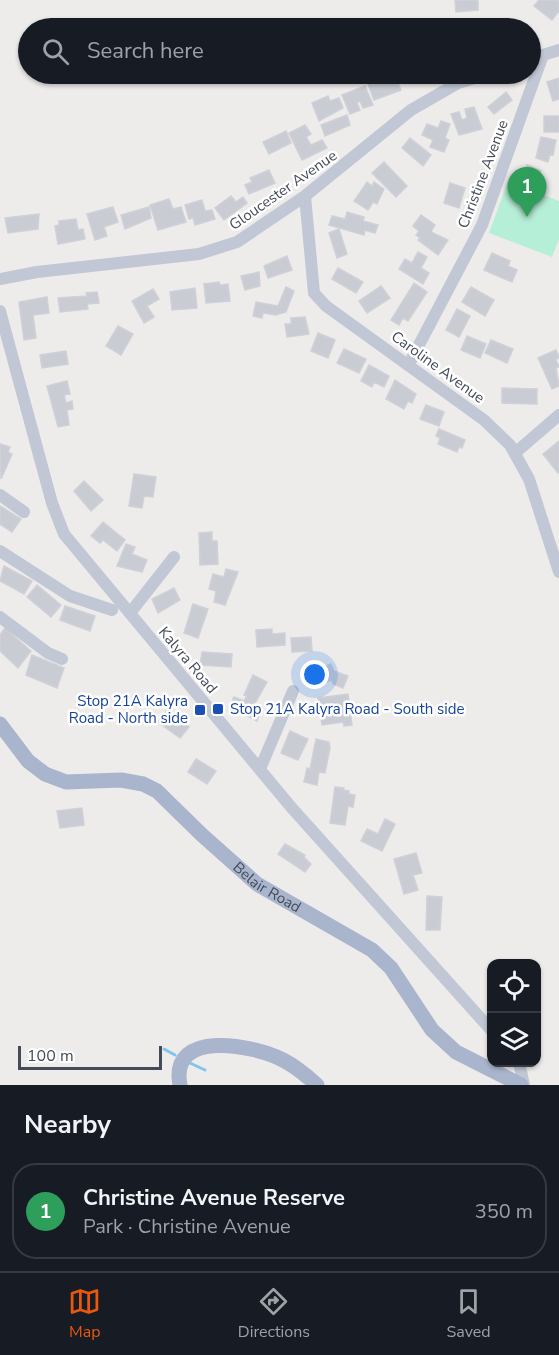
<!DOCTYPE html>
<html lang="en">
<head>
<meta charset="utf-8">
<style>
	body { margin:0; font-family:"Nunito Sans",sans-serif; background:#242831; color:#f1f3f6 }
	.controls { position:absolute; right:18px; bottom:18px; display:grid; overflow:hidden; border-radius:12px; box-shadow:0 2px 4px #0004 }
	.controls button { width:54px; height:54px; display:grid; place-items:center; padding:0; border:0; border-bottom:2px solid #363941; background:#171b24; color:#f1f3f6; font:30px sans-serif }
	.scale { position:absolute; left:18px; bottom:15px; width:144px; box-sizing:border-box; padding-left:6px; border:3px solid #434b59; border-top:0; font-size:16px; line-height:21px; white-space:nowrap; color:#434b59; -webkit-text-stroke:4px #fff; paint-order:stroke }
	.you { position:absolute; left:315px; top:675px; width:21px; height:21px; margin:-15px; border:4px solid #fff; border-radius:50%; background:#1a73e8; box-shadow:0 0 0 9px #1a73e833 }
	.badge { display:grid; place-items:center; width:39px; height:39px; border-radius:50%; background:#ea580c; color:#fff; font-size:20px; font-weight:700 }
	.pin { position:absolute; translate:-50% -50px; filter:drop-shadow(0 2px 3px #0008) }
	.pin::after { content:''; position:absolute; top:32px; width:21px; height:18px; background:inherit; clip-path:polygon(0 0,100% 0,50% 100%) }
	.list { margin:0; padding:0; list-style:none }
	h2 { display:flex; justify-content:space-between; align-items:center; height:78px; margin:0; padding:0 24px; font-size:26px }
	h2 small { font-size:20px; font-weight:400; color:#9ea1a6 }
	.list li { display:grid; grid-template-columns:39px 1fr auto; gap:18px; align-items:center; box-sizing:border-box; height:96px; margin:0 12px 12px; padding:0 12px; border:2px solid #363941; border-radius:24px }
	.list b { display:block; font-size:22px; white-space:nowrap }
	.list p { margin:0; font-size:20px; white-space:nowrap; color:#9ea1a6 }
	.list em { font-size:20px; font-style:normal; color:#9ea1a6 }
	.icon { flex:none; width:33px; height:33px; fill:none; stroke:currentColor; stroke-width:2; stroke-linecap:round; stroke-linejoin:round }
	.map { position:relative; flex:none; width:559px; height:1085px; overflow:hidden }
	.search { position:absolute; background:#171b24; box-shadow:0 2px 4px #0004; left:18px; right:18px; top:18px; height:66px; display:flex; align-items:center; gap:15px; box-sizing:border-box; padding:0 21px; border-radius:33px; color:#9ea1a6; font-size:22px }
	.sheet { height:186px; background:#171b24 }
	nav { display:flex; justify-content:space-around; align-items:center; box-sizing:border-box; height:84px; border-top:2px solid #363941; background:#171b24; font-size:16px; color:#9ea1a6 }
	nav a { display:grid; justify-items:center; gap:3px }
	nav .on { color:#ea580c }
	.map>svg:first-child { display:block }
	.green { fill:#b6efd7 }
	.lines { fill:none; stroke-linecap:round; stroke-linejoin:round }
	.stream { stroke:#81c4ee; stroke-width:3 }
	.building { fill:#caccd4; stroke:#cfd0d8; stroke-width:1.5 }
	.minor { stroke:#c1c7d4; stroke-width:12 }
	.major { stroke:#a9b5cc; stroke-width:15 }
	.transit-dot { fill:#1a4fb4; stroke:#fff; stroke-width:2 }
	.labels { text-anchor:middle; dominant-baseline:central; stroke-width:5; stroke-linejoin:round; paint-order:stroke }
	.street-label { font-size:15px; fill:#434b59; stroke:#fff }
	.transit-label { font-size:15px; fill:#164399; stroke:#fff; text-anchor:end }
</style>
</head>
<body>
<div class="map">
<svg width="559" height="1085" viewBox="0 0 559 1085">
	<rect width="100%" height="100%" fill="#eeeceb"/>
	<path class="green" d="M508,181L559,201V239L552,257L489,233Z"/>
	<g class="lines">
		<path class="stream" d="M164,1049L175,1055
			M190,1063L205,1070"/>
	</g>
	<path class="building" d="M455,0H478V10L456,12Z
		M539,0H559V11L552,20L534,6Z
		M254,74H277L259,83Z
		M394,74L401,90L374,100L368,84Z
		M398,74H426L402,83Z
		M559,78V99L553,101L547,82Z
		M365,86L373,105L363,108L360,101L357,103L360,110L350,114L342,95Z
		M506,92L512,100L494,114L488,107Z
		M328,96L330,101L339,98L343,108L319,121L312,103Z
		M474,107L482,129L459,135L451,114L459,112L462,120L467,118L465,109Z
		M347,115L350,125L325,136L321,125Z
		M544,116H559V132H544Z
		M441,121L450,124L445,138L449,140L444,152L430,147L433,140L422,135L427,124L438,128Z
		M305,125L311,134L306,137L311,145L322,140L327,148L302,160L289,133Z
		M286,131L291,143L269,154L263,142Z
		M541,137L556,140L553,155L550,154L548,162L536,158Z
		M410,138L431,155L423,166L402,148Z
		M384,162L407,186L396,197L372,173Z
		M527,165L541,171L534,187L520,181Z
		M269,170L275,183L249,194L245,185L252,182L250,178Z
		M367,182L372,186L374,182L384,189L377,204L373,202L368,210L354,201Z
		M450,183L465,188L459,208L444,203Z
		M231,196L236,202L243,197L247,203L224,220L215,208Z
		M169,199L173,209L181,207L186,222L158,230L150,205Z
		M202,200L205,211L212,210L215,219L195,225L193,218L189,219L185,205Z
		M113,207L118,222L104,227L107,236L95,240L87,214Z
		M149,207L151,218L125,229L121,215Z
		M347,212L364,217L363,221L378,225L375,233L365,230L364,235L329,225L332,216L345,219Z
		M39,214L38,229L8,233L5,218Z
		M421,215L435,225L431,232L448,240L438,255L418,240L420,238L416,235L419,231L413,226Z
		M76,219L78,230L83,229L85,239L58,244L55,226L59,225V221Z
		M339,229L347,254L337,258L329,233Z
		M418,252L427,257L421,268L429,273L423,284L399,269L405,259L412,263Z
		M492,253L510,261L508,266L517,270L512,282L484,270Z
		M287,256L292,270L268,278L264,266Z
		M338,268L363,282L356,293L332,279Z
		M259,272L260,286L245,290L241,276Z
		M219,282L220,285L228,284L230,301L206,303L204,284Z
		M414,283L427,292L408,321L403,318L399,325L391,320Z
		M381,286L390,298L367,313L359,301Z
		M286,287L294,291L286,312L276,315L263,313L262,318L253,316L256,302L278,306Z
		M471,287L494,300L485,316L462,302Z
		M195,288L197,308L172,310L170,292Z
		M153,289L159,299L147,306L154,317L144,323L132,301Z
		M97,292L99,303L87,304L88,309L60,312L58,298L87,296L86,293Z
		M47,297L49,313L33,315L36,338L24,340L19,302Z
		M457,309L470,316L459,337L446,330Z
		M305,317L309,334L287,337L285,324H291V318Z
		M118,326L133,334L121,355L106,346Z
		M318,333L335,340L328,358L311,351Z
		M467,336L486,344L480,358L461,350Z
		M491,340L513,349L507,363L485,353Z
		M344,349L366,359L359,373L337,363Z
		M556,350L559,357L556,360L559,367L556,368L559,386L552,389L538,358Z
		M66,351L68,364L42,368L40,355Z
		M369,365L389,376L384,387L374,382L372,387L361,381Z
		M395,380L416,394L412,403L408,401L404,409L386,399Z
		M67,381L70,394L64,395L66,403L72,401L73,409L67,410L69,425L58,427L47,386Z
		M502,388L537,389V404L502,403Z
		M426,405L444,412L439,426L420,419Z
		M439,429L465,440L462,448L459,447L457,452L438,444L440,438L436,436Z
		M559,441V472L558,473L543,454Z
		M0,444L10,447L8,452L12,454L1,479Z
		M134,474L156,477L153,497L144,496L142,508L129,506Z
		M84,481L103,500L91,511L74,491Z
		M0,506L21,519L12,532L0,524Z
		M103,522L125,540L117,551L103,540L100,543L91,536Z
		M212,532V541H217L218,564L200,565L199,533Z
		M126,544L135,547L132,554L147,560L142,572L117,566Z
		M4,566L32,581L24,594L0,581Z
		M226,569L238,572L225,605L214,602L216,591L209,589L213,574L224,577Z
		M37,585L61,605L51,617L27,597Z
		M174,588L180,600L158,613L152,599Z
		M193,604L208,609L198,638L184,633Z
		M65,606L95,616L90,631L60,620Z
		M5,628L31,651L18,668L0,651V635Z
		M272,629V634L285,633V645L257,647L256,630Z
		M311,637L312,651L292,652L291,638Z
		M202,652L232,654L231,667L200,665Z
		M32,655L64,668L57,688L26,675Z
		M331,664L334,671L348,676L343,688L333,684L332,680L318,685L312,671Z
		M253,675L267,682L254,705L258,706L256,711L260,713L257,721L229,707L234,697L244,701L247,696L244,695Z
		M348,694L352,725L344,726L343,722L322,725L318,698Z
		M167,710L189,727L180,738L158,722Z
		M290,731L308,739L298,760L281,753Z
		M316,739L329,742L330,748L325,773L319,772L317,785L304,782L307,768L310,769Z
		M196,759L216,771L207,784L188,772Z
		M335,787L344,788L343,790L349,791V794L355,795L353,807L348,806L345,825L330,823Z
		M82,808L84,825L60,828L57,811Z
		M385,819L395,824L382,851L361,841L367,829L378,834Z
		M285,844L305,855L304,857L311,864L305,872L278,854Z
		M416,853L422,873L413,875L418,890L404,894L394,859Z
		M427,896L442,897L440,930H426Z"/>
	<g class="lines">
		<path class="minor" d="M530,59L559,50
			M305,196L314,293L326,306L484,420L510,445L529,479L559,572
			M0,279L37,272L199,254L237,242L305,196L411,110L458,83L488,74
			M0,311L52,503L64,534L291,807L492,1031
			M409,364L482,225L543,55
			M515,453L559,415
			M0,495L24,512
			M0,551L70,596L112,610
			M130,613L174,557
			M0,617L48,653L62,659
			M260,769L293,691
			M519,1062L524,1085"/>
		<g class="major">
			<path id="s1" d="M0,724L28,761L45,774L66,782L121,780L143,784L157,791L202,835L257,884L372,950L391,968L432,1030L456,1052L521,1085"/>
			<path d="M180,1085C169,1028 254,1045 283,1060C295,1066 307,1076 317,1085"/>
		</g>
	</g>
	<g class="transit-dot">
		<rect x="212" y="703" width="12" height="12" rx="3"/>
		<rect x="194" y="704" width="12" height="12" rx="3"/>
	</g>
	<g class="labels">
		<g class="street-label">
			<text transform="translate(483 174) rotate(-69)">Christine Avenue</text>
			<text transform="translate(283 190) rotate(-35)">Gloucester Avenue</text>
			<text transform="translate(438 367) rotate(36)">Caroline Avenue</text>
			<text transform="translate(188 660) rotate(50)">Kalyra Road</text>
			<text stroke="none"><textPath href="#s1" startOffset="330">Belair Road</textPath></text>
		</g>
		<g class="transit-label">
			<text x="188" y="701">Stop 21A Kalyra<tspan x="188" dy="17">Road - North side</tspan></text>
			<text x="230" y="709" text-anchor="start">Stop 21A Kalyra Road - South side</text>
		</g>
	</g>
</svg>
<div class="controls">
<button><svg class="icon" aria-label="locate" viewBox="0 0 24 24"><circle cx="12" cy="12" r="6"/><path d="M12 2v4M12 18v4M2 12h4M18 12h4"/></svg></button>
<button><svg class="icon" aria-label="layers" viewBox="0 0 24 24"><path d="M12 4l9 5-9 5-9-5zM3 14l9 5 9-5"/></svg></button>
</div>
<div class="scale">100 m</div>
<div class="you"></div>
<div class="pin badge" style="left:527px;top:217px;background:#2e9e5b">1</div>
<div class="search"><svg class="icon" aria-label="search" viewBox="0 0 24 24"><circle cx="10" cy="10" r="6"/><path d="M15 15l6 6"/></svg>Search here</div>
</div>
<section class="sheet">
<h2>Nearby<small></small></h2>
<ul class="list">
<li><span class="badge" style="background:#2e9e5b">1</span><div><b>Christine Avenue Reserve</b><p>Park · Christine Avenue</p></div><em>350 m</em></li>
</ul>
</section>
<nav>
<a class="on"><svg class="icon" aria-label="map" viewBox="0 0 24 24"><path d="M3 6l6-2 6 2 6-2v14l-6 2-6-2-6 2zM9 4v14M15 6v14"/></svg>Map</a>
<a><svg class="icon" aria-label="directions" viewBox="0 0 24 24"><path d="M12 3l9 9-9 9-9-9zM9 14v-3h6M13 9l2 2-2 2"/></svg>Directions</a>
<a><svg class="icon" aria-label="saved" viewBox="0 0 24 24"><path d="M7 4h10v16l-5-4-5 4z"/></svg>Saved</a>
</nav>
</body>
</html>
